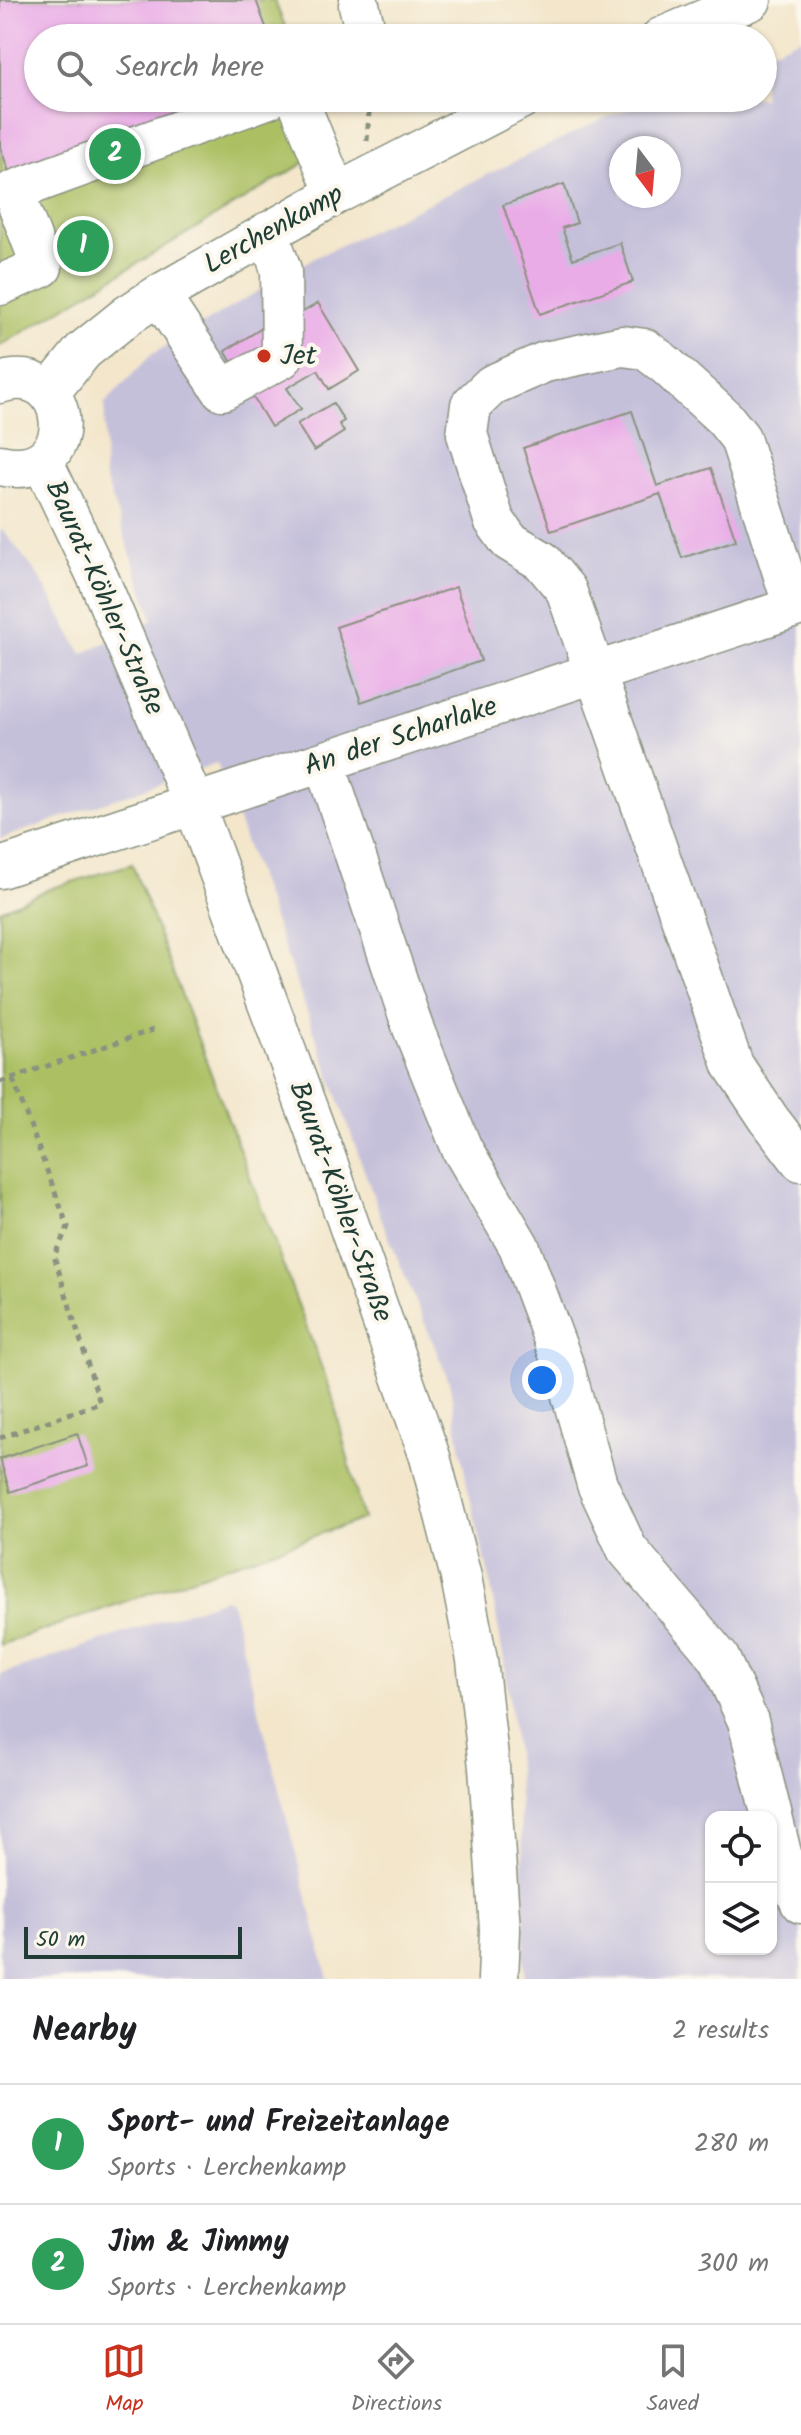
<!DOCTYPE html>
<html lang="en">
<head>
<meta charset="utf-8">
<style>
	body { margin:0; font-family:Kalam,sans-serif; background:#f6f6f6; color:#202124 }
	.controls { position:absolute; right:24px; bottom:24px; display:grid; overflow:hidden; border-radius:16px; box-shadow:0 2px 6px #0004 }
	.controls button { width:72px; height:72px; display:grid; place-items:center; padding:0; border:0; border-bottom:2px solid #e0e0e0; background:#fff; color:#202124; font:40px sans-serif }
	.compass { position:absolute; left:609px; top:136px; width:72px; height:72px; border-radius:50%; background:#fff; box-shadow:0 2px 6px #0004; rotate:164deg }
	.scale { position:absolute; left:24px; bottom:20px; width:218px; box-sizing:border-box; padding-left:8px; border:4px solid #1f3d34; border-top:0; font-size:22px; line-height:28px; white-space:nowrap; color:#1f3d34; -webkit-text-stroke:6px #fbf7ec; paint-order:stroke }
	.you { position:absolute; left:542px; top:1380px; width:28px; height:28px; margin:-20px; border:6px solid #fff; border-radius:50%; background:#1a73e8; box-shadow:0 0 0 12px #1a73e833 }
	.badge { display:grid; place-items:center; width:52px; height:52px; border-radius:50%; background:#c8321e; color:#fff; font-size:26px; font-weight:700 }
	.pin { position:absolute; translate:-50% -50%; border:4px solid #fff; box-shadow:0 2px 8px #0006 }
	.list { margin:0; padding:0; list-style:none }
	h2 { display:flex; justify-content:space-between; align-items:center; height:104px; margin:0; padding:0 32px; font-size:34px }
	h2 small { font-size:26px; font-weight:400; color:#757577 }
	.list li { display:grid; grid-template-columns:52px 1fr auto; gap:24px; align-items:center; box-sizing:border-box; height:120px; padding:0 32px; border-top:2px solid #e0e0e0 }
	.list b { display:block; font-size:30px; white-space:nowrap }
	.list p { margin:0; font-size:26px; white-space:nowrap; color:#757577 }
	.list em { font-size:26px; font-style:normal; color:#757577 }
	.icon { flex:none; width:44px; height:44px; fill:none; stroke:currentColor; stroke-width:2; stroke-linecap:round; stroke-linejoin:round }
	.map { position:relative; flex:none; width:801px; height:1979px; overflow:hidden }
	.search { position:absolute; background:#fff; box-shadow:0 2px 6px #0004; left:24px; right:24px; top:24px; height:88px; display:flex; align-items:center; gap:20px; box-sizing:border-box; padding:0 28px; border-radius:44px; color:#757577; font-size:30px }
	.sheet { height:344px; background:#fff }
	nav { display:flex; justify-content:space-around; align-items:center; box-sizing:border-box; height:112px; border-top:2px solid #e0e0e0; background:#fff; font-size:22px; color:#757577 }
	nav a { display:grid; justify-items:center; gap:4px }
	nav .on { color:#c8321e }
	.map>svg:first-child { display:block }
	.industrial { fill:#c5c0da; fill-rule:evenodd }
	.green { fill:#acc064; stroke:#667e4c; stroke-width:2 }
	.building { fill:#e9ace7 }
	.lines { fill:none; stroke-linecap:round; stroke-linejoin:round }
	.minor-casing { stroke:#899280; stroke-width:43 }
	.path { stroke:#899280; stroke-width:5; stroke-dasharray:6 6; stroke-linecap:butt }
	.minor { stroke:#fff; stroke-width:40 }
	.poi-dot { fill:#c8321e; stroke:#fbf7ec; stroke-width:3 }
	.labels { text-anchor:middle; dominant-baseline:central; stroke-width:8; stroke-linejoin:round; paint-order:stroke }
	.street-label { font-size:28px; fill:#1f3d34; stroke:#fbf7ec }
	.poi-label { font-size:28px; fill:#1f3d34; stroke:#fbf7ec; text-anchor:start }
</style>
</head>
<body>
<div class="map">
<svg width="801" height="1979" viewBox="0 0 801 1979">
	<rect width="100%" height="100%" fill="#fbf7ec"/>
	<filter id="ink" filterUnits="userSpaceOnUse"><feTurbulence type="fractalNoise" baseFrequency=".0125" numOctaves="2"/><feDisplacementMap in="SourceGraphic" scale="16" xChannelSelector="R" yChannelSelector="G"/><feConvolveMatrix kernelMatrix="1 2 1 2 8 2 1 2 1" color-interpolation-filters="sRGB"/></filter>
	<filter id="wash" filterUnits="userSpaceOnUse"><feTurbulence type="fractalNoise" baseFrequency=".006" numOctaves="4" result="noise"/><feDisplacementMap in="SourceGraphic" scale="32" xChannelSelector="R" yChannelSelector="G"/><feGaussianBlur stdDeviation="1.8" result="paint"/><feColorMatrix in="noise" values="0 0 0 0 0 0 0 0 0 0 0 0 0 0 0 0 0 1.4 0 .05"/><feComposite in="paint" operator="in"/></filter>
	<g filter="url(#wash)">
		<rect width="100%" height="100%" fill="#f3e6cb"/>
		<path class="industrial" d="M801,38V1979H524L523,1855L516,1754L505,1666L489,1576L467,1485L449,1381L385,1228L217,763L0,839V529L3,530L38,575L82,654L153,620L104,475L105,403L151,355L310,260L605,118L655,98H763V54ZM621,148H669V196H621ZM711,1817H771V1949H711Z
			M224,1599L231,1602L328,1979H0V1675Z"/>
		<path class="green" d="M0,0H274L290,38H38V98H314L334,145L0,346Z
			M132,864L332,1395L363,1519L0,1645V910L52,888Z"/>
		<g id="blocks">
			<path class="building" d="M0,0H256L270,38H38V98H225L10,175L0,146Z
				M564,184L577,223L562,228L573,259L620,243L633,282L540,314L503,205Z
				M318,303L359,371L329,389L318,370L287,388L301,409L271,427L225,351L288,312L293,318Z
				M333,403L344,421L339,424L344,432L314,451L297,424Z
				M632,411L657,486L711,468L736,540L682,558L660,494L551,531L523,448Z
				M456,587L481,661L361,702L336,627Z
				M77,1433L88,1466L10,1492L0,1459Z"/>
		</g>
	</g>
	<g filter="url(#ink)">
		<use href="#blocks" fill-opacity="0" stroke="#899280" stroke-width="2"/>
		<g class="lines">
			<defs>
				<path id="minor" d="M359,5L367,38
					M661,38L751,0
					M297,98L336,194
					M0,285L42,267L13,191L269,98
					M159,295L222,390L282,358L281,270L268,232
					M0,383C74,358 85,484 0,465
					M49,393L83,351L128,315L159,295L336,194L522,98
					M42,460L99,580L194,804L328,1165L430,1457L461,1577L477,1660L489,1767L500,1930L498,1979
					M794,607L740,438L724,418L666,365L645,349L622,346L545,362L492,385L471,405L467,434L494,520L509,541L542,561L566,590L733,1065L769,1119L801,1161
					M324,762L413,1028L462,1149L519,1246L564,1367L597,1484L627,1549L719,1658L748,1721L785,1869L801,1903
					M0,868L801,605"/>
			</defs>
			<use href="#minor" class="minor-casing"/>
			<path class="path" d="M367,141L370,98
				M0,1082L153,1030
				M0,1438L100,1403L54,1256L68,1227L12,1077"/>
			<use href="#minor" class="minor"/>
		</g>
	</g>
	<circle class="poi-dot" cx="264" cy="356" r="8"/>
	<g class="labels">
		<g class="street-label">
			<text transform="translate(274 230) rotate(-29)">Lerchenkamp</text>
			<text transform="translate(104 598) rotate(66)">Baurat-Köhler-Straße</text>
			<text transform="translate(401 737) rotate(-18)">An der Scharlake</text>
			<text transform="translate(340 1202) rotate(70)">Baurat-Köhler-Straße</text>
		</g>
		<g class="poi-label">
			<text x="280" y="356">Jet</text>
		</g>
	</g>
</svg>
<div class="controls">
<button><svg class="icon" aria-label="locate" viewBox="0 0 24 24"><circle cx="12" cy="12" r="6"/><path d="M12 2v4M12 18v4M2 12h4M18 12h4"/></svg></button>
<button><svg class="icon" aria-label="layers" viewBox="0 0 24 24"><path d="M12 4l9 5-9 5-9-5zM3 14l9 5 9-5"/></svg></button>
</div>
<svg class="compass" viewBox="-18 -18 36 36"><path d="M0-13l5 13h-10z" fill="#e53935"/><path d="M0 13l5-13h-10z" fill="#757577"/></svg>
<div class="scale">50 m</div>
<div class="you"></div>
<div class="pin badge" style="left:83px;top:246px;background:#2e9e5b">1</div>
<div class="pin badge" style="left:115px;top:154px;background:#2e9e5b">2</div>
<div class="search"><svg class="icon" aria-label="search" viewBox="0 0 24 24"><circle cx="10" cy="10" r="6"/><path d="M15 15l6 6"/></svg>Search here</div>
</div>
<section class="sheet">
<h2>Nearby<small>2 results</small></h2>
<ul class="list">
<li><span class="badge" style="background:#2e9e5b">1</span><div><b>Sport- und Freizeitanlage</b><p>Sports · Lerchenkamp</p></div><em>280 m</em></li>
<li><span class="badge" style="background:#2e9e5b">2</span><div><b>Jim &amp; Jimmy</b><p>Sports · Lerchenkamp</p></div><em>300 m</em></li>
</ul>
</section>
<nav>
<a class="on"><svg class="icon" aria-label="map" viewBox="0 0 24 24"><path d="M3 6l6-2 6 2 6-2v14l-6 2-6-2-6 2zM9 4v14M15 6v14"/></svg>Map</a>
<a><svg class="icon" aria-label="directions" viewBox="0 0 24 24"><path d="M12 3l9 9-9 9-9-9zM9 14v-3h6M13 9l2 2-2 2"/></svg>Directions</a>
<a><svg class="icon" aria-label="saved" viewBox="0 0 24 24"><path d="M7 4h10v16l-5-4-5 4z"/></svg>Saved</a>
</nav>
</body>
</html>
